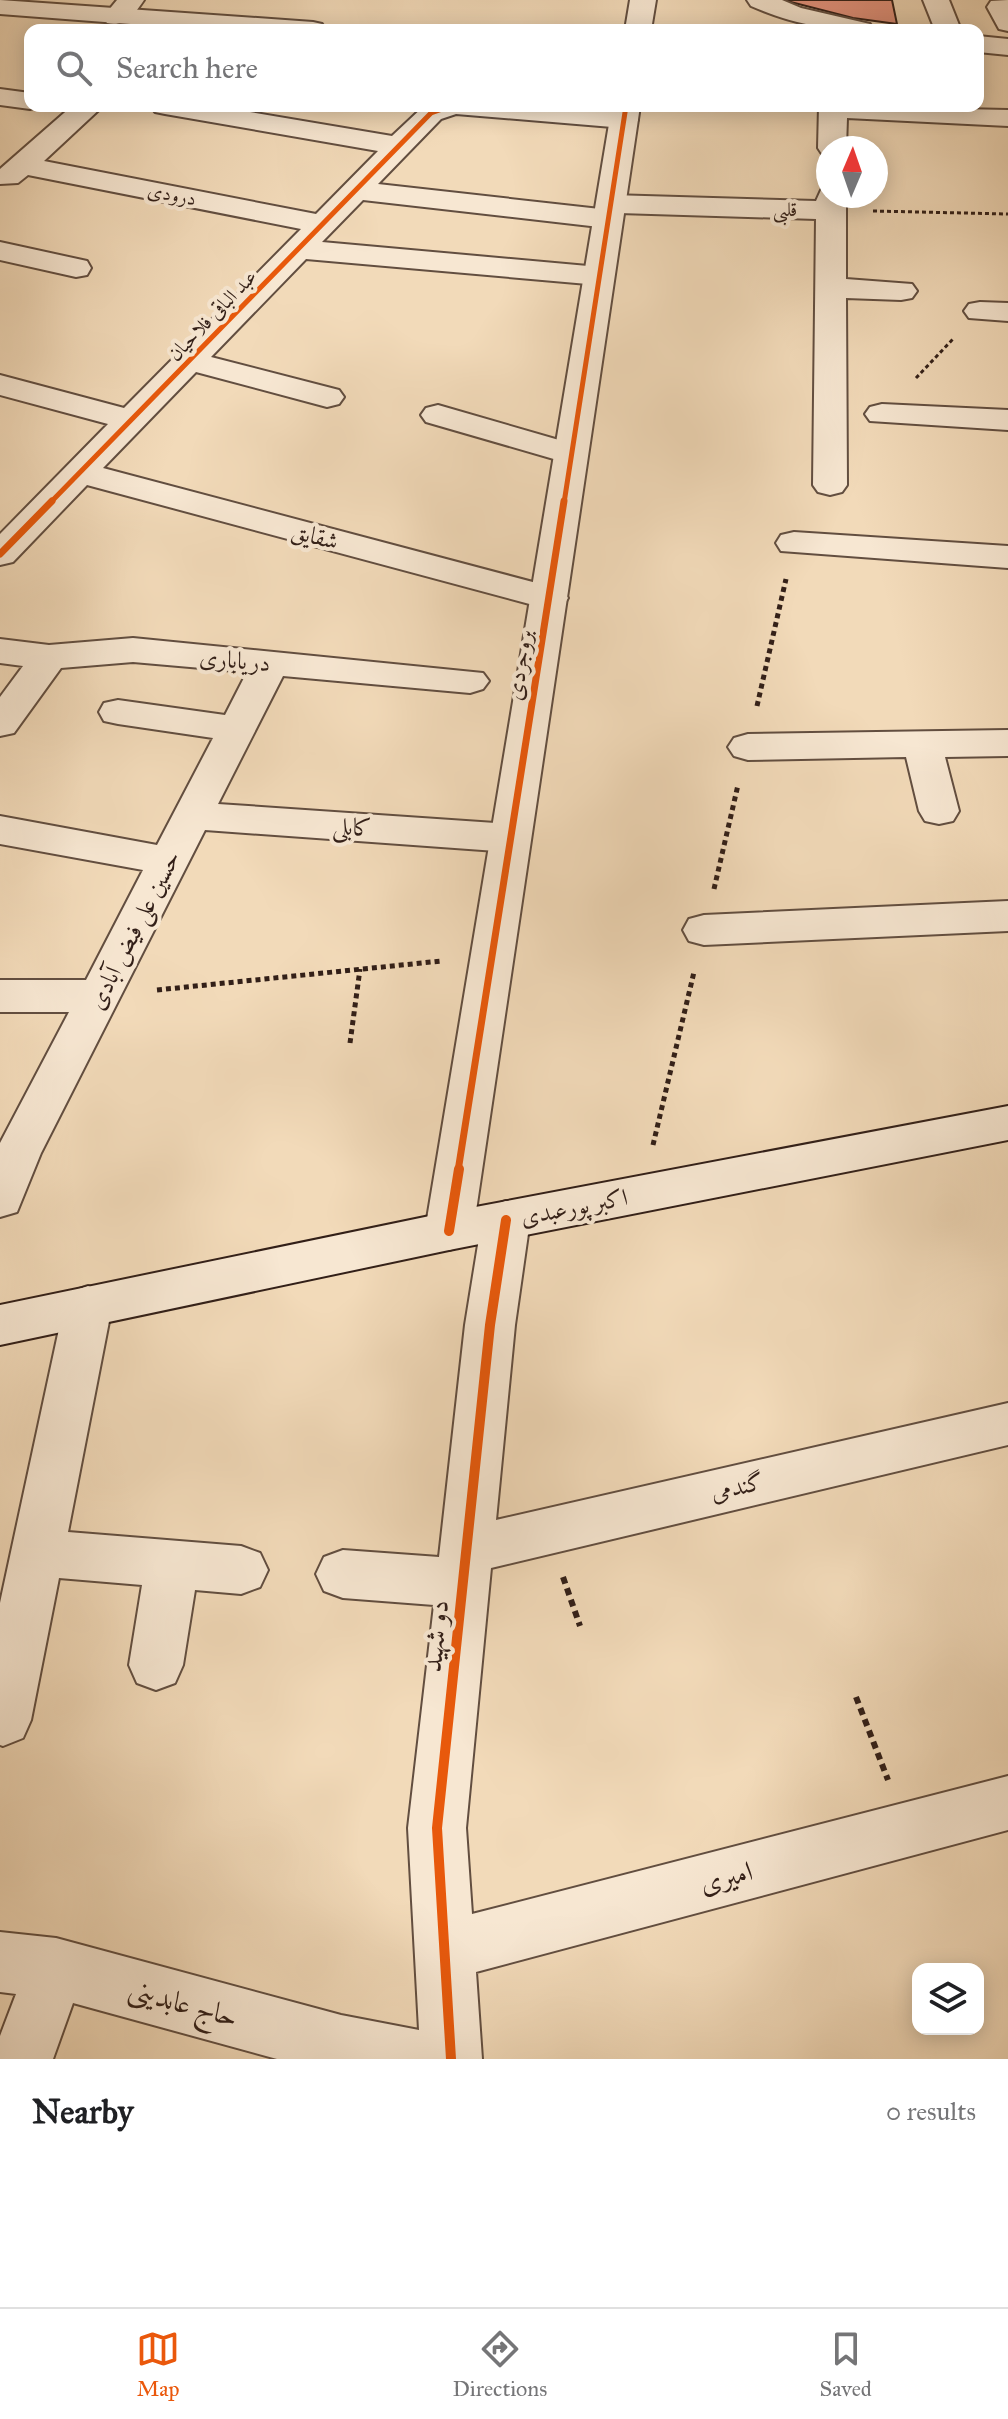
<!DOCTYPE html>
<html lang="en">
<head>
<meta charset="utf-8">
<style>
	body { margin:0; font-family:"IM FELL Great Primer",Amiri,serif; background:#f6f6f6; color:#202124 }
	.controls { position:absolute; right:24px; bottom:24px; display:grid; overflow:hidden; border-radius:16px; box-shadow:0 4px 20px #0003 }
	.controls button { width:72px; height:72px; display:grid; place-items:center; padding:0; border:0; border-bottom:2px solid #e0e0e0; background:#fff; color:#202124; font:40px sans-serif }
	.compass { position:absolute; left:816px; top:136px; width:72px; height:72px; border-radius:50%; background:#fff; box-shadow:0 4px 20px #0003; rotate:2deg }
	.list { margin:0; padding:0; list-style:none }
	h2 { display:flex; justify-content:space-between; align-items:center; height:104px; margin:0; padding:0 32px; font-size:34px }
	h2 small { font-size:26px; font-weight:400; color:#757577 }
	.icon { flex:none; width:44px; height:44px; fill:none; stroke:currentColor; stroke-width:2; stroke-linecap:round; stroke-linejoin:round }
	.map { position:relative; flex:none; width:1008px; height:2059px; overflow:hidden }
	.search { position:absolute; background:#fff; box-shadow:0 4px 20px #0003; left:24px; right:24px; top:24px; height:88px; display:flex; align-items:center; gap:20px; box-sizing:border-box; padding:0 28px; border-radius:16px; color:#757577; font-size:30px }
	.sheet { height:248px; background:#fff }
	nav { display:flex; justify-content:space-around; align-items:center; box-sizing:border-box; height:112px; border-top:2px solid #e0e0e0; background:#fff; font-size:22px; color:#757577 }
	nav a { display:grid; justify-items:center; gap:4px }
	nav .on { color:#ea580c }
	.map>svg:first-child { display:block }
	.building { fill:#e4937e; stroke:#321f18; stroke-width:2 }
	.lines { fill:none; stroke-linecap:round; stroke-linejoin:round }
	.minor-casing { stroke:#624e40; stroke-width:4 }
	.tertiary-casing { stroke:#624e40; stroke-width:4 }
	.secondary-casing { stroke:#321f18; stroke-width:4 }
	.path-far2 { stroke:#321f18; stroke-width:3; stroke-dasharray:4 3; stroke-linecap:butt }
	.path-far1 { stroke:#321f18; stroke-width:5; stroke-dasharray:5 4; stroke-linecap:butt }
	.path { stroke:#321f18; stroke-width:6; stroke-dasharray:7 5; stroke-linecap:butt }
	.minor { fill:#f7e7d2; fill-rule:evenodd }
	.tertiary { fill:#f7e7d2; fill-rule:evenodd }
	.secondary { fill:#f7e7d2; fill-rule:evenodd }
	.cycleway-far2-casing { stroke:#f7e7d2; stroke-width:8 }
	.cycleway-far1-casing { stroke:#f7e7d2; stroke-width:12 }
	.cycleway-casing { stroke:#f7e7d2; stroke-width:15 }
	.cycleway-far2 { stroke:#e8590c; stroke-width:5 }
	.cycleway-far1 { stroke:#e8590c; stroke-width:7 }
	.cycleway { stroke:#e8590c; stroke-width:10 }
	.labels { text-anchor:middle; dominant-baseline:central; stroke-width:8; stroke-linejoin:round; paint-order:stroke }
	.far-street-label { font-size:20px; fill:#321f18; stroke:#f7e7d2 }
	.street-label { font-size:24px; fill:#321f18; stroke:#f7e7d2 }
	.near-street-label { font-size:28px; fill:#321f18; stroke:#f7e7d2 }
</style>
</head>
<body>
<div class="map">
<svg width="1008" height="2059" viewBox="0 0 1008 2059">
	<rect width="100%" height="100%" fill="#f2dab9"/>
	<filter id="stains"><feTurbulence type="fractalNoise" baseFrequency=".0025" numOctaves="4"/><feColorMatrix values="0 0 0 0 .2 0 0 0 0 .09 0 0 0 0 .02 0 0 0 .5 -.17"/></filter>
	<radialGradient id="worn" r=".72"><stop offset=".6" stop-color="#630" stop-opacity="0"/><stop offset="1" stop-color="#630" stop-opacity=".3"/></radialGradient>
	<path class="building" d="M783,0H892L897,24L853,18Z"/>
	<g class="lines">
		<defs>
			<path id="minor" d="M117,0H144C134,15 125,27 107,23L103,17Z
				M747,0H782L801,8L870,24L874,30C826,30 795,25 751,6Z
				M923,0H949L961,30H935Z
				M1008,0V31L999,29L987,7L991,1Z
				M978,36L1008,39V55L978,52Z
				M0,89L30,93V106H41L30,109L0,105Z
				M72,106H103L44,161L316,214L378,151L165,114L155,112L151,106H214L392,136L424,106H558L624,112L634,114L638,120L634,126L624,128L456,114L441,119L378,184L600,209L596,204L600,198L611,195L816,201L821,190L828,188V196H846V279L912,284L917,291L912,298L901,300L846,298L847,485L842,492L830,495L818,492L813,485L816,219L619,213L623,219L619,225L608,228L363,200L322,242L599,267L610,269L614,276L610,283L599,285L306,259L211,357L339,390L344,397L339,404L327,407L196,372L103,468L563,590L568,598L563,606L550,609L537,606L87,485L13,562L0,565V534L108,424L0,395V375L124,408L301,229L28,175L18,183L0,184V169Z
				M819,106L1008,110V126L847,118L846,148H828V156L822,154L818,148Z
				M0,242L87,261L91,268L87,275L76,277L0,260Z
				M980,302L1008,303V321L969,318L964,311L969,304Z
				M882,404L1008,410V430L870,421L865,414L870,407Z
				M438,405L583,447L588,454L583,461L571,464L426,422L421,415L426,408Z
				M794,532L1008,546V568L781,551L776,543L781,535Z
				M133,638L483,673L489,681L483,689L470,693L283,676L218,804L511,824L525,828L531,838L525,848L511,852L205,830L41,1153L17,1212L0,1217V1143L69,1012H0V980H86L143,870L0,844V816L157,845L213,738L118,724L104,721L99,712L104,703L118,700L225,715L247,672L133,662L61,668L14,733L0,736V697L23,666L0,663V639L49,645Z
				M1008,730V756L945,757L959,811L953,821L939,824L925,821L919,811L906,757L748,760L734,756L728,747L734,738L748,734Z
				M1008,901V931L704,945L689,941L683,930L689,919L704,915Z
				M506,1201L523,1207L530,1220L515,1325L496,1520L1008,1403V1445L491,1568L466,1828L472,1914L1008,1776V1830L476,1972L482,2059H277L73,2003L53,2059H0V2036L16,1994L0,1992V1932L56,1938L341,2015L419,2030L408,1828L434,1605L343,1598L324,1591L316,1574L324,1557L343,1550L439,1557L465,1325L482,1220L489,1207Z
				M88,1286L105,1292L112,1306L68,1532L241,1546L260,1553L268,1570L260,1587L241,1594L195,1590L183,1665L175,1683L156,1690L137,1683L129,1665L142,1585L59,1578L31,1720L23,1738L3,1746L0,1745V1603L64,1306L71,1292Z"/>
			<path id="tertiary" d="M0,0L313,22L322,24L326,30H209L0,14Z
				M630,0H656L651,30H625Z
				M612,106H640L473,1231L466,1244L449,1250L432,1244L425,1231Z"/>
			<path id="secondary" d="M1008,1106V1140L449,1250L0,1345V1305L449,1212Z"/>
		</defs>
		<use href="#minor" class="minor-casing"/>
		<use href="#tertiary" class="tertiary-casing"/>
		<use href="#secondary" class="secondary-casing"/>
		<path class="path-far2" d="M873,211L1008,214
			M916,378L953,339"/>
		<path class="path-far1" d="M757,706L786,579
			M714,889L738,785
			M157,990L441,961
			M350,1043L360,969
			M653,1145L694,972"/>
		<path class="path" d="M563,1577L580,1626
			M856,1697L888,1780"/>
		<use href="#minor" class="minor"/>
		<use href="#tertiary" class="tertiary"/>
		<use href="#secondary" class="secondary"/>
		<defs>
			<path id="cycleway-far2" d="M50,503L431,113L451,106
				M564,503L626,106"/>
			<path id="cycleway-far1" d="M0,554L52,501
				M458,1171L564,501"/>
			<path id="cycleway" d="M449,1231L459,1169
				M451,2059L437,1828L490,1325L506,1220"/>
		</defs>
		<use href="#cycleway-far2" class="cycleway-far2-casing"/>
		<use href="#cycleway-far1" class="cycleway-far1-casing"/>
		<use href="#cycleway" class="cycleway-casing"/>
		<use href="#cycleway-far2" class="cycleway-far2"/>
		<use href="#cycleway-far1" class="cycleway-far1"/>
		<use href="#cycleway" class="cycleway"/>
	</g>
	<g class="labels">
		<g class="far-street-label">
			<text transform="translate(172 194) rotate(11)">درودی</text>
			<text transform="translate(785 209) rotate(1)">قلبی</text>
			<text transform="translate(212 315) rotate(-46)">عبد الباقی فلاحیان</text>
		</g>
		<g class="street-label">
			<text transform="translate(315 536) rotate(15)">شقایق</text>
			<text transform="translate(235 660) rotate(5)">دریاباری</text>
			<text transform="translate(519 665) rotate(-81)">بروجردی</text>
			<text transform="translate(352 827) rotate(4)">کابلی</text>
			<text transform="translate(134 930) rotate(-63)">حسین علی فیض آبادی</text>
			<text transform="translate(574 1207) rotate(-11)">اکبر پورعبدی</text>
			<text transform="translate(737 1487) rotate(-13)">گندمی</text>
		</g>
		<g class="near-street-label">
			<text transform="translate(435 1636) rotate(-84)">دو شهید</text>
			<text transform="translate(726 1877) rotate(-15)">امیری</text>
			<text transform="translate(183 2003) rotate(15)">حاج عابدینی</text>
		</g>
	</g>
	<rect width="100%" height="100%" filter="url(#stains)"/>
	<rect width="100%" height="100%" fill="url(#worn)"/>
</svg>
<div class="controls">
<button><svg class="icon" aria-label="layers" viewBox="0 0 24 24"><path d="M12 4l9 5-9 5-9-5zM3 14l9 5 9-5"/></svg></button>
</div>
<svg class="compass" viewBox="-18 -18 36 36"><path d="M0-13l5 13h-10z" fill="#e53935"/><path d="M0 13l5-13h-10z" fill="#757577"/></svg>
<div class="search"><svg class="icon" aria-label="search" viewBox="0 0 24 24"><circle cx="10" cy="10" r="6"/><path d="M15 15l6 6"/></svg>Search here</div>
</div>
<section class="sheet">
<h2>Nearby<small>0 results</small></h2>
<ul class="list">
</ul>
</section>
<nav>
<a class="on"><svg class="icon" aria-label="map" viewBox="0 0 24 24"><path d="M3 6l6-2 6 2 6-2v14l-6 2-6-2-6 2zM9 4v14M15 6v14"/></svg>Map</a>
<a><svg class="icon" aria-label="directions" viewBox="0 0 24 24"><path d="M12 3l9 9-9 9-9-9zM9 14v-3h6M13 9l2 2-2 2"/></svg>Directions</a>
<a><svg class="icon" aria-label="saved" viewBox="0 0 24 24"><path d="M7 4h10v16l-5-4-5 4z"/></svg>Saved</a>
</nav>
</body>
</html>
